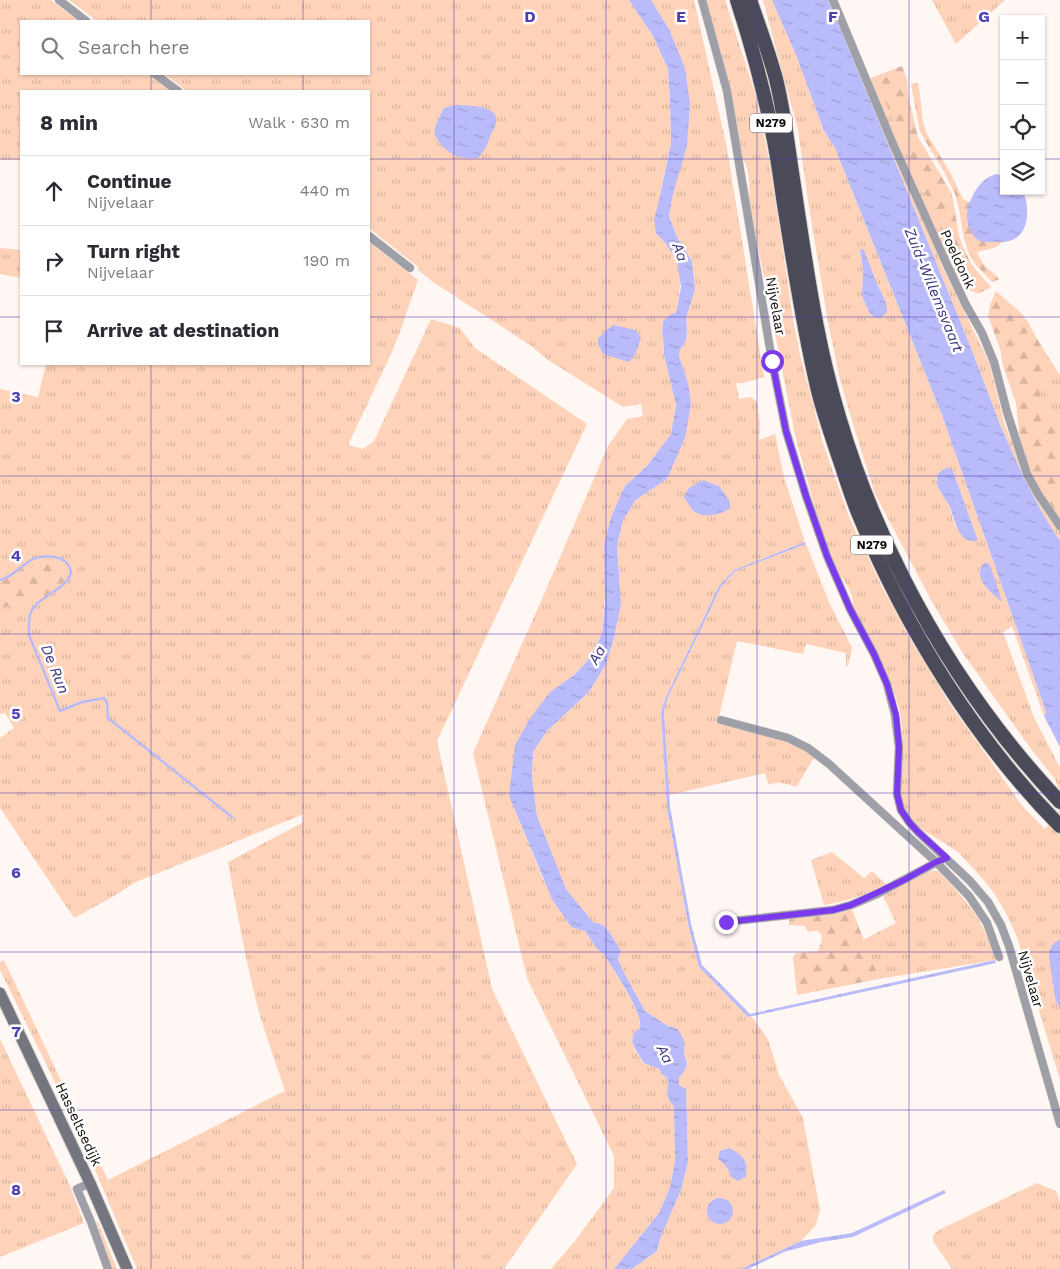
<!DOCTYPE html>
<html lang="en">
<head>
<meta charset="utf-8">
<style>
	body { margin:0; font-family:"Work Sans",sans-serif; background:#f2f2f3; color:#2b2b33 }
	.controls { position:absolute; right:15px; top:15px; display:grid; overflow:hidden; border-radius:0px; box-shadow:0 1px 4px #0004 }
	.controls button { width:45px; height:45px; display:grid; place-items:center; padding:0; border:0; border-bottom:1px solid #e1e1e2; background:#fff; color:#2b2b33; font:25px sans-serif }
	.stop { position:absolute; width:15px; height:15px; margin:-11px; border:4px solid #7c3aed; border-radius:50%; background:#fff }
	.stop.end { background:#7c3aed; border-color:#fff; box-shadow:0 1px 5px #0008 }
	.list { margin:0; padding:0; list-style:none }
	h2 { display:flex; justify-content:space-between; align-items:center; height:65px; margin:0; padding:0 20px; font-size:21px }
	h2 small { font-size:16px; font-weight:400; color:#7c7c81 }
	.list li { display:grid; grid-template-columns:32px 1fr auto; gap:15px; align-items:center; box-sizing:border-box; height:70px; padding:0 20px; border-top:1px solid #e1e1e2 }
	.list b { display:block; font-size:19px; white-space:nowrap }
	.list p { margin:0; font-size:16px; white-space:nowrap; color:#7c7c81 }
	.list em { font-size:16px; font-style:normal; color:#7c7c81 }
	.icon { flex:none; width:28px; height:28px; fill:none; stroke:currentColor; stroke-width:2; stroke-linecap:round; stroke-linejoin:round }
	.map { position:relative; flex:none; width:1060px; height:1269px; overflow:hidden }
	.search { position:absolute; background:#fff; box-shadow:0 1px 4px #0004; left:20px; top:20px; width:350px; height:55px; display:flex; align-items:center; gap:12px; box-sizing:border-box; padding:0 18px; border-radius:0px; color:#7c7c81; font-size:19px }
	.panel { position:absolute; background:#fff; box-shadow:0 1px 4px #0004; left:20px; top:90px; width:350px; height:275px; border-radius:0px }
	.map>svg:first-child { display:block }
	.grass { fill:url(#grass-tufts); fill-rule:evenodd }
	.forest { fill:url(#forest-firs) }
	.water { fill:url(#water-ripples) }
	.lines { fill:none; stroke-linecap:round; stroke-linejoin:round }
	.stream { stroke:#babbfa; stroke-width:2.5 }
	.minor-casing { stroke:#d8d1cd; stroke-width:9 }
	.secondary-casing { stroke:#d8d1cd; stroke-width:13 }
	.trunk-casing { stroke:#d8d1cd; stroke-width:16 }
	.minor { stroke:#9f9fa7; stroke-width:8 }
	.secondary { stroke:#74757f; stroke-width:11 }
	.trunk { stroke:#4a4a58; stroke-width:14 }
	.route { stroke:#7c3aed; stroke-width:6 }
	.grid { fill:none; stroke:#513eb5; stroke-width:1; stroke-opacity:0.55 }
	.labels { text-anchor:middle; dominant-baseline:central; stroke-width:5; stroke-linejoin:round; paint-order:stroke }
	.shield { fill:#fff; stroke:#585452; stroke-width:1 }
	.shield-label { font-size:12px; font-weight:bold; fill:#110b08 }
	.street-label { font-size:14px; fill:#110b08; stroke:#fff }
	.water-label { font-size:15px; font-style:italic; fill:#3d357e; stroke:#fff }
	.grid-label { font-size:16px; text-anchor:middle; font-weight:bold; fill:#513eb5; stroke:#fff; stroke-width:5; stroke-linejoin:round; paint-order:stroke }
</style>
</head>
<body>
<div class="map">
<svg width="1060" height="1269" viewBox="0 0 1060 1269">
	<defs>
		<pattern id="grass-tufts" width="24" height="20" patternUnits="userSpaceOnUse" patternTransform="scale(1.25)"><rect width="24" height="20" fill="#fed3ba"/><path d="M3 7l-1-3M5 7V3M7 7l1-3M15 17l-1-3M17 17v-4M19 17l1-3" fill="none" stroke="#d9b49e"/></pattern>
		<pattern id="forest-firs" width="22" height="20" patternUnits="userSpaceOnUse" patternTransform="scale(1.25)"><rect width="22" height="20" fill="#fed3ba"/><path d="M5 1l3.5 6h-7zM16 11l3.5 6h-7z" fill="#d9b49e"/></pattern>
		<pattern id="water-ripples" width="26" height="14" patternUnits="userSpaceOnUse" patternTransform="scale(1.25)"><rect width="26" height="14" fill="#babbfa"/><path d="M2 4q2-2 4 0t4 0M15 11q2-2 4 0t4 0" fill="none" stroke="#9f9fd5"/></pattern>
	</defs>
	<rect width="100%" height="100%" fill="#fef7f3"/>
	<path class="grass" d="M0,0H51L79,21H21V74H149L172,91H21V160H0Z
		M69,0H629L653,36L668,69L670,101L671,143L661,189L656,233C663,241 674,252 677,262C683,279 679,296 676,313L663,321L662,333L663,337L664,355L676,405L671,434L646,467L625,486L611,517L602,634L589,659L574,675L550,693L509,796L543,879L571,927L585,931L597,949L604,954C613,970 642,1011 640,1028L634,1033L632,1041L635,1051L644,1063L659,1069L662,1074L667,1078L668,1081L667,1095L670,1102L674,1105L675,1161L670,1187L659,1213L614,1269H551L575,1241L614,1188V1156L527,978L473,753L542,599L608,446L627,419L643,416L641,404L623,407L548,360L530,345L433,282L418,270V267L369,228V91H187L164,74H369V21H97Z
		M651,0H694L727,148L764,377L743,383H736L739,399L751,397L757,402L760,424L759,440L775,434L784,477L805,542L734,570L719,586L666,697L661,712L667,807L688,924L699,967L748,1017H752L768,1039L779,1075L803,1118L820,1210L816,1225L801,1241L741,1269H632L657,1251L660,1239L681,1190L688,1162L686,1089L679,1085V1078L684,1072L687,1064L684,1053L685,1045L678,1029L668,1026L645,1011L621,967L618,959L621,951L610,933L603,925L593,922L566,889L560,876L537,816L532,776L533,752L547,731L589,692L606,664L614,638L621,604L617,546L623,520L636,500L667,479L688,383L679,356L680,351L686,340L687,329L686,318L695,290L692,261L677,237L669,216L673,194L669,29ZM721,1198L712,1221C706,1213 706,1208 712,1200Z
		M706,0H725L755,93L770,165L794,325L801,359L823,443L849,517L882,587L912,642L950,704L1023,807L1045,829L1059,812L1060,803V940L1055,942V998L1060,1010V1080L1018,940C1006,909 993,888 969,864C965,860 961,854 956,851C938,837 913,830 904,808C896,788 903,768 903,748C903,737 902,724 900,713C892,675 870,640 853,606C855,597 844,578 837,572L817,516L795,435L749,202C750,190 750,167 742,158Z
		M763,0H772L796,55L824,131L835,148L942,415L1045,709L1046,713L1044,716L1012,626L1003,632L1033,715L1060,768V793L1055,779L1031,749L962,652L931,600L875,494L856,434L840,380L828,322L808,201L798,130ZM860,250L885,300L869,312L862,296L863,270ZM940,471H953L977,538V541L955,526L950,507L936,480L938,474Z
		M829,0H831L943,268L989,362L1005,426L1026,475L1047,513L1060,530V541L1044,516L1023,476L1001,427L971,348Z
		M932,0H1005L956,44Z
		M882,93L951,253L960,271L978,294L959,285L875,96Z
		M369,242L418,280L401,329L392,352L348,445L363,449L374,441L431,319L460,328L475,348L587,424L437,741L492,989L577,1164L504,1269H137L76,1125L0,970V962L4,960L108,1180L285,1091C275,1060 263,1029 255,997C244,952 236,907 228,862L302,823L304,814L136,882L114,896L74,918L0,808V738L14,728L5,713L0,714V609L17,603L41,600L48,595L65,561L55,557L33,558L19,570L5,579L0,580V389L38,397L46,364H369Z
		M0,248L21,250V278L0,274Z
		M1059,374L1060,376V417C1054,414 1047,412 1043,405C1038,397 1041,385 1048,379C1051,376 1055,375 1059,374Z
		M806,544L829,602L852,648L848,666H846V653L806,644L803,654L737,641L718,721L786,742L801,748L814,758L796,787C787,784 778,780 769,785L765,773L669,795L664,712L668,697L721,587L735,571Z
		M832,852L864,878L872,871L887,885C866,895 846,901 824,905L811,860Z
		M930,871H938C965,898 985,921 995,960L879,979L863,940L896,923L882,894L919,874Z
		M0,1039L70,1186L84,1223L0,1257Z
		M1037,1183L1056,1191L1060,1202V1269H952L933,1241V1235L939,1230Z
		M96,1222H98L117,1269H112Z"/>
	<path class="forest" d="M902,66L907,79L908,95L918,137L952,194L959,236L964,249L972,265L991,287L978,294L960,271L951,253L882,94L875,96L868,79Z
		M918,83L920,94L923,122L927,134L951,174L963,199L970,203L968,208L971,230L977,239L987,242H1002C995,251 985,248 977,253L984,265L1000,279L992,282L975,264L968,251L964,239L959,209L955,194L943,170L920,132L911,84Z
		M996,291L1021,313L1028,322L1036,337L1059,374C1055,375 1051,376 1048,379C1041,385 1038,397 1043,405C1047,412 1054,414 1060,417V520L1031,476L1019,433L1016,403L1003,366L1000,349L988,316L990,305Z
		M46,556L61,559L65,561L69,566L71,572L70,577L65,584L41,600L17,603L0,609V581L19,570L33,558Z
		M851,907L879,979L797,995L793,957L796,953L818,951C820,946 826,934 817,931C814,930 811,932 808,932L805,926L789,925V917Z"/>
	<path class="water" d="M629,0H651L669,29L685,68L690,104L687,146L673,194L669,216L677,237L692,261L695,290L686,318L687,329L686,340L680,350L679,356L688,383L691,404L685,438L667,479L636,500L623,520L617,546L621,604L614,638L606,664L589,692L547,731L533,752L532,776L537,816L566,889L593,922L603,925L610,933L621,951L618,959L621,967L645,1011L668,1026L678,1029L683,1038L685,1045L684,1053L687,1064L684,1072L679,1078V1085L686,1089L688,1162L681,1190L660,1239L657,1251L632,1269H614L659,1213L670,1187L675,1161L674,1106L670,1102L667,1095L668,1081L667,1078L662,1074L659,1069L644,1063L636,1051L632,1041L634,1033L640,1028C643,1011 613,970 604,954L597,949L585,931L571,927L552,899L509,796L515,745L529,720L550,692L574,675L589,659L602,634L605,602L604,546L611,517L625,486L646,467L671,434L676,405L664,355L663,337L662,333L663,321L671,314L676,313L681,287L677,261L666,244L656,233L654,219L658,205L671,143L670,101L668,69L653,36Z
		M772,0H829L971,348L1001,427L1023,476L1044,516L1060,541V747L1044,716L1046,713L1045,709L942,415L835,148L824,131L796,55Z
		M459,105C470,106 500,105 496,123C495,127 493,131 491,134C488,143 485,151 478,158C463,160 448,155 439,142C438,140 436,138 435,135C433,127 440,116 444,108L451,106Z
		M997,174L1004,176V191H1023C1030,207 1030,236 1009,241C1006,242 1001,242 997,242C991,242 984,243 978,240C969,234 965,218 968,208C968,204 971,200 972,197C977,187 985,176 997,174Z
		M860,249L864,250L877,284L885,300L887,309V312L885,314L880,318L874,317L869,312L862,296L863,270Z
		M613,325L636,330L641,338L635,355L629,362L603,354L598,344V338Z
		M947,468H950L953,471L977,538V541C958,544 955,520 950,507C946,498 936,489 937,479C937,472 942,470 947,468Z
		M703,480L719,486L730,501L729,509C719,515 704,519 694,511C690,508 687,501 684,497L689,488Z
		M805,542L806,544L735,571L721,587L668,697L664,712L670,807L691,924L702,965L750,1014L995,960L996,963L748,1017L699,967L688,924L667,808L661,712L666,697L719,586L734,570Z
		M984,563H987L990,565L1002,601V602C992,593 971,578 984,563Z
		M1060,940V1010L1055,998L1049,956L1050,949L1055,942Z
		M730,1148C744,1157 748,1160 746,1177L738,1181L731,1177C729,1169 725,1164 718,1159L720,1151Z
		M944,1190L946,1193L853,1237L821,1242L784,1252L748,1269H741L801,1241L852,1233Z
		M707 1211a13 13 0 1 1 26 0a13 13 0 1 1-26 0Z"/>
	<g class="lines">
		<path class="stream" d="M0,580C14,577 25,561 36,558C44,556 51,556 59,558C64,560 68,563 70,568C76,586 37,596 31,612C28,619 29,628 29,635L60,711L82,702L104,698L107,703L108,718L232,817"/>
		<defs>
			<path id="minor" d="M59,0L86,21
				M702,0L727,91L772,361L786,431L806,496L827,556L850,609L874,654L887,684L895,715L899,747L897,794L901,810L909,822L918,832L970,881L988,902L1001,925L1009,946L1060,1124
				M833,0L893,144L948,267L966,305L982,333L994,362L1007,412L1027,474L1038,494L1060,526
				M155,74L178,91
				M369,236L410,268
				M721,720L788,738L808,748L829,764L936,862L969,896L987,923L999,957
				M725,922L833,910L851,905L877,894L941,860
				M90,1183L77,1189L91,1222L108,1269"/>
			<path id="secondary" d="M0,993L90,1183L127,1269"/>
			<path id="trunk" d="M737,0C751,43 763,87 772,131C777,153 780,176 783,198C793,260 802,321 816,382C821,406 830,431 838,455C845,475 851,496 859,515C905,627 975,740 1060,826
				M750,0C759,26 769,53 776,79C783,108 787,137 791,166C799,218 806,270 816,322C850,501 935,669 1060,802"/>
		</defs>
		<use href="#minor" class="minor-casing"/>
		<use href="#secondary" class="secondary-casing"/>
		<use href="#trunk" class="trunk-casing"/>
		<use href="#minor" class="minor"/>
		<use href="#secondary" class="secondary"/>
		<use href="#trunk" class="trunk"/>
	</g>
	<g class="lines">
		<path class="route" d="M726,922L833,910L851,905L904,880L936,862L947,858L918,832L909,822L901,810L897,794L899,747L896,715L887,684L874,654L850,609L827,556L806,496L786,431L772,361"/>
	</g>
	<path class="grid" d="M151,0V21M303,0V21M454,0V1269M606,0V1269M757,0V1269M909,0V1269M151,74V91M303,74V91M0,159H21M369,159H1004M1041,159H1060M0,317H21M369,317H1060M151,364V1269M303,364V1269M0,476H1060M0,634H1060M0,793H1060M0,952H1060M0,1110H1060"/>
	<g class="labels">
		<g class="shield">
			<rect x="750" y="113.5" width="42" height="19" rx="4"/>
			<rect x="851" y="535.5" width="42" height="19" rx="4"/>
		</g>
		<g class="shield-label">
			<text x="771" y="123">N279</text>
			<text x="872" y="545">N279</text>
		</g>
		<g class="street-label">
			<text transform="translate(958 259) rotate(65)">Poeldonk</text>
			<text transform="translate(776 306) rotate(80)">Nijvelaar</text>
			<text transform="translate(1031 979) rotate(74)">Nijvelaar</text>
			<text transform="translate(79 1124) rotate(65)">Hasseltsedijk</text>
		</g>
		<g class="water-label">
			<text transform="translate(680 252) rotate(69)">Aa</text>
			<text transform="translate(934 290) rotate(68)">Zuid-Willemsvaart</text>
			<text transform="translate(597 655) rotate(-61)">Aa</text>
			<text transform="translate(55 669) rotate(68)">De Run</text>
			<text transform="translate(665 1054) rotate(63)">Aa</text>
		</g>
	</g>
	<g class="grid-label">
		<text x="530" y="22">D</text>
		<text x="681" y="22">E</text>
		<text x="833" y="22">F</text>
		<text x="984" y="22">G</text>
		<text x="16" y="402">3</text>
		<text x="16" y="561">4</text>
		<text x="16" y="719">5</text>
		<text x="16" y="878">6</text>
		<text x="16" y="1037">7</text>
		<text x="16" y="1195">8</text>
	</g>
</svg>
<div class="controls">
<button>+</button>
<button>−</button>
<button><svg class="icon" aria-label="locate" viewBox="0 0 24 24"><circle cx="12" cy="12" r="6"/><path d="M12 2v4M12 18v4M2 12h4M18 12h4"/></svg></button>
<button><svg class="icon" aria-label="layers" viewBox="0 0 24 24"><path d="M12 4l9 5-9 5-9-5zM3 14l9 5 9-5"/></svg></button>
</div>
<div class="stop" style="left:772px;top:361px"></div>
<div class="stop end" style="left:726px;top:922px"></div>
<div class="search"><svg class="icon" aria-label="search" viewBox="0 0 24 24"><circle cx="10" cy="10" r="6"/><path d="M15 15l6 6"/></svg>Search here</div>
<section class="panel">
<h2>8 min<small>Walk · 630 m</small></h2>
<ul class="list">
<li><svg class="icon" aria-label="ahead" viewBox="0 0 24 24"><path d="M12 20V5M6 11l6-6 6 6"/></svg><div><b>Continue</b><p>Nijvelaar</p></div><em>440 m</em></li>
<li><svg class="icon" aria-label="right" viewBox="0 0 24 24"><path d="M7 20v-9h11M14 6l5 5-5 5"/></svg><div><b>Turn right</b><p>Nijvelaar</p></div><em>190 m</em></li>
<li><svg class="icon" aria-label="arrive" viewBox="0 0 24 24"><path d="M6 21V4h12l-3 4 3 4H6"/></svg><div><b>Arrive at destination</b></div></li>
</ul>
</section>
</div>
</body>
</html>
